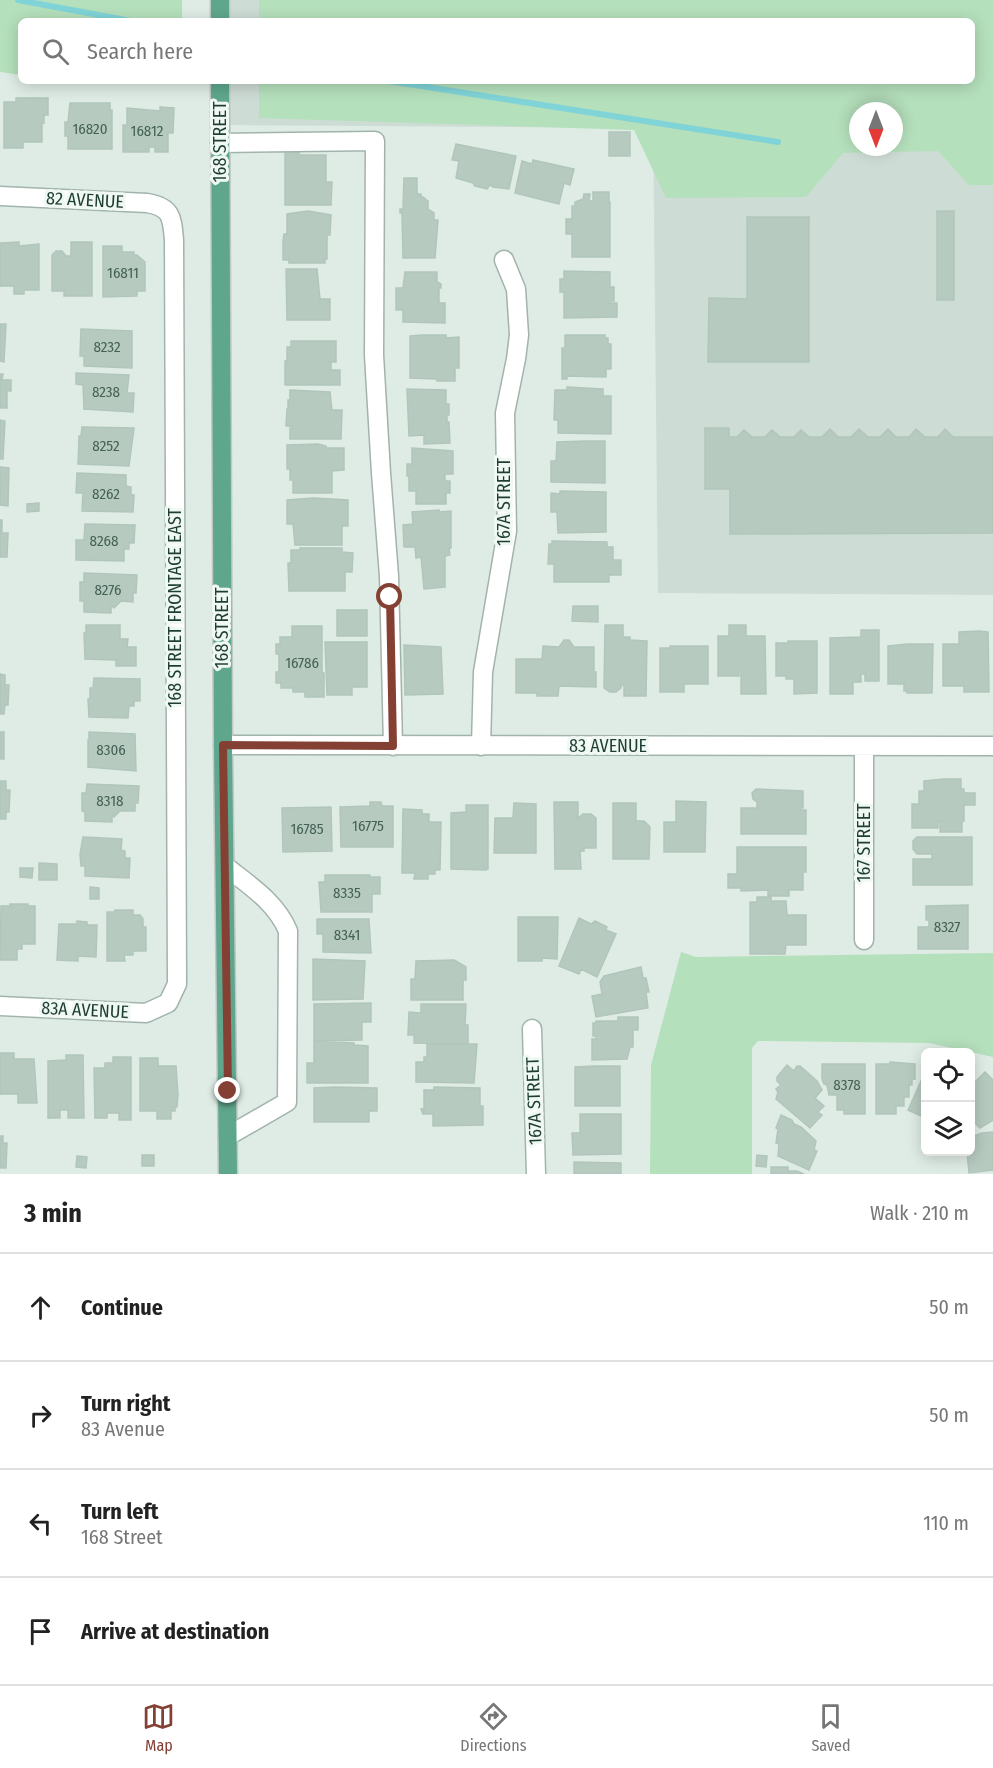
<!DOCTYPE html>
<html lang="en">
<head>
<meta charset="utf-8">
<style>
	body { margin:0; font-family:"Fira Sans Condensed",sans-serif; background:#f6f6f6; color:#222 }
	.controls { position:absolute; right:18px; bottom:18px; display:grid; overflow:hidden; border-radius:9px; box-shadow:0 3px 15px #0003 }
	.controls button { width:54px; height:54px; display:grid; place-items:center; padding:0; border:0; border-bottom:2px solid #e0e0e0; background:#fff; color:#222; font:30px sans-serif }
	.compass { position:absolute; left:849px; top:102px; width:54px; height:54px; border-radius:50%; background:#fff; box-shadow:0 3px 15px #0003; rotate:180deg }
	.stop { position:absolute; width:18px; height:18px; margin:-14px; border:4px solid #854034; border-radius:50%; background:#fff }
	.stop.end { background:#854034; border-color:#fff; box-shadow:0 2px 6px #0008 }
	.list { margin:0; padding:0; list-style:none }
	h2 { display:flex; justify-content:space-between; align-items:center; height:78px; margin:0; padding:0 24px; font-size:26px }
	h2 small { font-size:20px; font-weight:400; color:#767676 }
	.list li { display:grid; grid-template-columns:39px 1fr auto; gap:18px; align-items:center; box-sizing:border-box; height:108px; padding:0 24px; border-top:2px solid #e0e0e0 }
	.list b { display:block; font-size:22px; white-space:nowrap }
	.list p { margin:0; font-size:20px; white-space:nowrap; color:#767676 }
	.list em { font-size:20px; font-style:normal; color:#767676 }
	.icon { flex:none; width:33px; height:33px; fill:none; stroke:currentColor; stroke-width:2; stroke-linecap:round; stroke-linejoin:round }
	.map { position:relative; flex:none; width:993px; height:1174px; overflow:hidden }
	.search { position:absolute; background:#fff; box-shadow:0 3px 15px #0003; left:18px; right:18px; top:18px; height:66px; display:flex; align-items:center; gap:15px; box-sizing:border-box; padding:0 21px; border-radius:9px; color:#767676; font-size:22px }
	.sheet { height:510px; background:#fff }
	nav { display:flex; justify-content:space-around; align-items:center; box-sizing:border-box; height:84px; border-top:2px solid #e0e0e0; background:#fff; font-size:16px; color:#767676 }
	nav a { display:grid; justify-items:center; gap:3px }
	nav .on { color:#854034 }
	.map>svg:first-child { display:block }
	.built { fill:#cddcd4; fill-rule:evenodd }
	.green { fill:#b5e0bc; fill-rule:evenodd }
	.lines { fill:none; stroke-linecap:round; stroke-linejoin:round }
	.stream { stroke:#80d4d8; stroke-width:6 }
	.building { fill:#b7cac0; stroke:#b1c6bb; stroke-width:1.5 }
	.minor-casing { stroke:#a1b4ac; stroke-width:21 }
	.major-casing { stroke:#c0c9c6; stroke-width:21 }
	.minor { stroke:#fff; stroke-width:18 }
	.major { stroke:#5ea78d; stroke-width:18 }
	.route { stroke:#854034; stroke-width:8 }
	.labels { text-anchor:middle; dominant-baseline:central; stroke-width:6; stroke-linejoin:round; paint-order:stroke }
	.number-label { font-size:15px; fill:#446156 }
	.street-label { font-size:18px; fill:#1e3e32; stroke:#f0f8f3 }
</style>
</head>
<body>
<div class="map">
<svg width="993" height="1174" viewBox="0 0 993 1174">
	<rect width="100%" height="100%" fill="#dfece5"/>
	<path class="built" d="M226,0H993V595L658,593L653,128L226,125V81H972V21H226ZM858,111H894V147H858Z"/>
	<path class="green" d="M0,0H182V21H21V75L0,72Z
		M259,0H993V185H969L938,151L843,153L806,197L666,198L634,130L259,118V81H972V21H259ZM858,111H894V147H858Z
		M681,952L696,957L993,953V1057L929,1043L758,1041L752,1048V1174H650L651,1065Z"/>
	<g class="lines">
		<path class="stream" d="M18,0L131,21
			M389,81L778,142"/>
	</g>
	<path class="building" d="M16,98H48V115H44V123H42V142H23V148H4V102H16Z
		M70,103H110V110H112V149H68V136H65V122H68Z
		M160,107L174,108L173,133H168V152H155V147H149V152H123V125H127V108L160,111Z
		M609,132H630V156H609Z
		M456,144L516,156L509,189L493,187L490,185L487,189L475,186L473,183L456,178L459,161L452,160Z
		M285,151H299V155H326V182H332L331,205H285Z
		M533,160L574,169L570,185L564,183L559,204L515,193L522,161L532,164Z
		M404,178H417V194H421V197H423L428,201V209L434,213V220H438L435,258H403L402,213H400V209H403Z
		M593,192H609V202H610V257H572V234H566V219H572V206H575V202L583,199L584,194H590L589,201H593Z
		M308,211L331,215L330,235H327V259H325V263H289V260H283V241L284,234H287V214Z
		M937,211H954V300H937Z
		M747,217H809V362H708L709,298L747,299Z
		M19,242V246L39,244V290H24V294H14V286H0V243Z
		M71,242H92V296H64V291H52V255L56,251H62L66,256H71Z
		M103,246H122V252H134V255H137L145,262V291H137V296L103,297Z
		M286,269H317L320,299H330V320H287Z
		M564,271L610,272V287H614V301H609V303H617V317L564,318V292H560V279H564Z
		M405,272H437V282L441,284V288H439V303H445V323L403,322V310H396V288H403Z
		M0,324H6L4,362L0,361Z
		M81,329L132,331V368L84,366V356H80Z
		M422,335H446V338L459,337V368H455V381H437V379L410,378V336Z
		M565,335H605V338H608V344H611V369H606V377L567,376V379H562V348H565Z
		M291,341H336V362H331V370H340V385H285V361H287V347H291Z
		M76,373L129,375L127,393H134L133,412L84,409L83,385L76,384Z
		M0,374H3L2,380H11V391H7V408H0Z
		M567,387L603,389V396H611V434L558,433V420H554L555,390H567Z
		M407,389L446,390V404H449V415H447V422H449L450,443L424,444V435L409,436Z
		M290,390L330,392L332,410H342L341,439H290V428H292V426H286L287,409H288V400H290Z
		M0,420L5,421L3,459H0Z
		M82,427L134,428L129,466L78,464L79,436H81Z
		M705,428H729V437H737L744,430L752,437H765L772,430L780,437H794L801,430L809,437H822L830,429L838,437H851L859,429L868,437H880L888,429L896,437H909L916,429L925,437H938L945,429L953,437H993V533L730,534V489H705Z
		M587,441H605V483L551,482V461H556L557,442Z
		M318,444L326,446V448H344V470L332,471V493H293V480H290V469H287V445Z
		M412,448L453,451V474H445V481H450V493H446V504H416V491H409V476H407V464H412Z
		M0,467L9,468L8,506L0,505Z
		M77,473L126,475V486L131,487V495H134L133,512L82,511L83,493H76Z
		M560,491L606,492V532L558,533L557,512H551V493L560,494Z
		M313,498L348,500V526H342V545H295L293,524H287V500Z
		M39,503V511L27,512V504Z
		M439,510V512L451,511V548H449L450,555L445,556V587L424,589L421,557L416,558L415,547H404L403,525L413,524L412,512Z
		M0,520H2V533H8L7,557H0Z
		M85,524L135,525L134,543H129V549H124V561L76,560V540H84Z
		M552,541L607,542V547H613V560H621V575H609V582H554V564H548L549,544H552Z
		M300,548H342V552L353,553L352,572H345V591H289L288,563H291V550H300Z
		M84,573L137,575L136,593H133V602L121,601L114,608L111,605V613L84,612V601H80V582H84Z
		M573,606H598V622L572,621Z
		M337,610H367V636H337Z
		M86,625H120V639H128L127,647H136V666H116V660L85,659L84,633H86Z
		M605,625H623V637H630V640L647,641L646,696H624V685H621V688L616,692H610L604,688Z
		M729,625H746V636H765L766,694H741V670H739V676H718V636H729Z
		M292,626H322V673H324V697H305V692H293V688H281V683H276V672H279V654H276V644H280V637H292Z
		M861,630H879V681H865V674H861V682H853V694H830V638L861,637Z
		M979,631L988,632L989,692H964V686H943V644H959V632Z
		M564,640H569L574,647H594V672H596V687L559,686L558,696H537V693H516V659H542L543,646L559,647Z
		M788,641H817V693L794,694V679H786V676H776V643H788Z
		M325,642H367V687H352V695H327Z
		M908,644H933L932,693H907V691H904V684H888V646Z
		M404,645L441,647L443,694L405,695Z
		M670,646H708V684H684V692H660V648H670Z
		M0,674L5,675V685H9L8,705H5L4,714H0Z
		M94,678L140,679V701H134V706H129L128,718L89,717L88,699H90V688H93Z
		M0,732H4V759H0Z
		M89,732L135,734L136,771L88,767V740H89Z
		M944,779H961V789H964V793H975V805H964V821H962V832H940V821H938V828H912V804H919V791H924V781Z
		M0,781H6V790H10L9,812H6V819H0Z
		M87,784L139,786L138,803H135V811H120L114,817L112,815V822L85,821V812L82,811V793H86Z
		M756,789L803,791V808H800V810H806V834H741V808H757V802L753,799L752,793Z
		M676,801L706,802L705,852H664V822H676Z
		M370,802H381L382,806H393V847H341L340,807L370,806Z
		M554,802H578V818L583,814H591L596,818V848H584V851H580L581,869H555Z
		M514,803L536,804V853H494L495,818H513Z
		M613,803H636V821H644L650,827L649,859H613Z
		M466,805H488V869H486V870L451,869V813L466,812Z
		M331,807L332,851L283,852L282,808Z
		M403,809L422,810V814H429V822H441L440,870H435V874H428V879H414L415,873H402Z
		M83,837L122,839L121,850L125,851V858H130L129,878L85,876V866H81L80,854Z
		M917,837H972V885H913V859H932V854H917L913,849V841Z
		M737,847H806V872H803V890H789V896H768V890L741,891V888H728V874H737Z
		M39,863L57,864V880H39Z
		M20,868H33L32,878L20,877Z
		M325,875H370V877H380V894H372V912H321L319,882H325Z
		M90,887L99,888V899H90Z
		M757,897H771V901H786L787,915H806V945H786L785,954H750V902H757Z
		M10,904H28V906H35V944H22V949H17V960H0L1,906H10Z
		M968,905V949H918V927H929V920H926V906Z
		M115,910H133V915H140L143,919V927H146V951H133V955H124L125,961H107V912H115Z
		M518,917H558L557,959L542,958V961H518Z
		M579,918L591,924L595,921L607,927L606,930L616,934L597,977L581,969L579,974L559,966Z
		M317,919H369L371,953L323,952V934H317Z
		M77,921L87,922V925H97L96,957L78,956V961L57,960L59,924H77Z
		M313,959L365,961L363,999L313,1000Z
		M454,960L466,967V980H463V1000H411V979H415L416,961Z
		M641,967L643,978H646L649,992H646L648,1008L596,1017L592,996L602,994L600,982L604,976Z
		M371,1003V1022H362V1040L314,1041V1004Z
		M421,1004H466L465,1025H468V1044L414,1043V1035H408L409,1012L421,1013Z
		M618,1017H638V1030H633V1047H630L627,1059L592,1060V1039H596V1036H593V1023H596V1021H618Z
		M314,1041L354,1043V1045L368,1046V1083H307V1063H314Z
		M427,1044H477L474,1083L416,1082V1062H424V1057H427Z
		M0,1053H14V1059H34L37,1103H18V1094H0Z
		M66,1055H83L84,1118H68V1110H60V1118H48V1061L66,1060Z
		M113,1057H131V1120H119V1113H107V1118H95L94,1068H105V1063H113Z
		M140,1058H158V1066H176L178,1095L177,1107H175V1111H171V1119H157V1111H140Z
		M890,1062L915,1064V1079H912V1085H909V1097H904V1106H896V1114H876V1064H890Z
		M822,1064H865V1114H844V1110H837V1095H829L827,1085L824,1084L822,1079Z
		M787,1065L794,1071L797,1066H800L817,1081L822,1090L815,1098L824,1106L818,1112L822,1115L810,1128L776,1099L778,1092L776,1089L781,1085L777,1081V1077Z
		M595,1066H620V1106H575V1067Z
		M926,1070V1118L908,1110Z
		M985,1072L993,1080V1120L980,1128L975,1123L971,1128L970,1087Z
		M335,1087L377,1088V1111H369V1122H314V1088Z
		M434,1087L480,1088V1106H483V1125L433,1126V1114H423L421,1109H424V1090H434Z
		M580,1114H621V1154L573,1155L572,1133H580Z
		M781,1115L792,1120L794,1124L801,1127L816,1141L814,1150L817,1151L809,1170L778,1156L779,1144L776,1143L778,1129L776,1128Z
		M993,1132V1170L969,1173L967,1152H970L971,1137L982,1133Z
		M0,1136H3V1143H7L6,1168H0Z
		M142,1155H154V1166H142Z
		M757,1155L767,1156L766,1167L756,1166Z
		M77,1156L87,1157L86,1168L76,1167Z
		M574,1162L621,1163V1174H574Z
		M771,1167H788V1171H797L804,1174H771Z"/>
	<g class="lines">
		<defs>
			<path id="minor" d="M220,143L375,141L374,355L381,473L389,576L393,746
				M0,196L147,203C172,207 172,218 174,240L177,980V984L168,1003L146,1013L0,1006
				M223,745L993,746
				M481,746L483,672L507,531L505,413L516,359L519,335L516,289L504,260
				M864,746V940
				M225,866C249,885 276,902 288,931L287,1102L228,1136
				M532,1029L536,1174"/>
			<path id="major" d="M220,0V21
				M220,81L223,745L228,1174"/>
		</defs>
		<use href="#minor" class="minor-casing"/>
		<use href="#major" class="major-casing"/>
		<use href="#minor" class="minor"/>
		<use href="#major" class="major"/>
	</g>
	<g class="lines">
		<path class="route" d="M228,1091L223,745L393,746L390,597"/>
	</g>
	<g class="labels">
		<g class="number-label">
			<text x="90" y="129">16820</text>
			<text x="147" y="131">16812</text>
			<text x="123" y="273">16811</text>
			<text x="107" y="347">8232</text>
			<text x="106" y="392">8238</text>
			<text x="106" y="446">8252</text>
			<text x="106" y="494">8262</text>
			<text x="104" y="541">8268</text>
			<text x="108" y="590">8276</text>
			<text x="302" y="663">16786</text>
			<text x="111" y="750">8306</text>
			<text x="110" y="801">8318</text>
			<text x="368" y="826">16775</text>
			<text x="307" y="829">16785</text>
			<text x="347" y="893">8335</text>
			<text x="947" y="927">8327</text>
			<text x="347" y="935">8341</text>
			<text x="847" y="1085">8378</text>
		</g>
		<g class="street-label">
			<text transform="translate(220 142) rotate(-90)">168 STREET</text>
			<text transform="translate(85 200) rotate(3)">82 AVENUE</text>
			<text transform="translate(504 502) rotate(-90)">167A STREET</text>
			<text transform="translate(175 608) rotate(-90)">168 STREET FRONTAGE EAST</text>
			<text transform="translate(222 628) rotate(-90)">168 STREET</text>
			<text x="608" y="746">83 AVENUE</text>
			<text transform="translate(864 843) rotate(-90)">167 STREET</text>
			<text transform="translate(85 1010) rotate(3)">83A AVENUE</text>
			<text transform="translate(534 1101) rotate(-92)">167A STREET</text>
		</g>
	</g>
</svg>
<div class="controls">
<button><svg class="icon" aria-label="locate" viewBox="0 0 24 24"><circle cx="12" cy="12" r="6"/><path d="M12 2v4M12 18v4M2 12h4M18 12h4"/></svg></button>
<button><svg class="icon" aria-label="layers" viewBox="0 0 24 24"><path d="M12 4l9 5-9 5-9-5zM3 14l9 5 9-5"/></svg></button>
</div>
<svg class="compass" viewBox="-18 -18 36 36"><path d="M0-13l5 13h-10z" fill="#e53935"/><path d="M0 13l5-13h-10z" fill="#767676"/></svg>
<div class="stop" style="left:390px;top:597px"></div>
<div class="stop end" style="left:228px;top:1091px"></div>
<div class="search"><svg class="icon" aria-label="search" viewBox="0 0 24 24"><circle cx="10" cy="10" r="6"/><path d="M15 15l6 6"/></svg>Search here</div>
</div>
<section class="sheet">
<h2>3 min<small>Walk · 210 m</small></h2>
<ul class="list">
<li><svg class="icon" aria-label="ahead" viewBox="0 0 24 24"><path d="M12 20V5M6 11l6-6 6 6"/></svg><div><b>Continue</b></div><em>50 m</em></li>
<li><svg class="icon" aria-label="right" viewBox="0 0 24 24"><path d="M7 20v-9h11M14 6l5 5-5 5"/></svg><div><b>Turn right</b><p>83 Avenue</p></div><em>50 m</em></li>
<li><svg class="icon" aria-label="left" viewBox="0 0 24 24"><path d="M17 20v-9H6M10 6l-5 5 5 5"/></svg><div><b>Turn left</b><p>168 Street</p></div><em>110 m</em></li>
<li><svg class="icon" aria-label="arrive" viewBox="0 0 24 24"><path d="M6 21V4h12l-3 4 3 4H6"/></svg><div><b>Arrive at destination</b></div></li>
</ul>
</section>
<nav>
<a class="on"><svg class="icon" aria-label="map" viewBox="0 0 24 24"><path d="M3 6l6-2 6 2 6-2v14l-6 2-6-2-6 2zM9 4v14M15 6v14"/></svg>Map</a>
<a><svg class="icon" aria-label="directions" viewBox="0 0 24 24"><path d="M12 3l9 9-9 9-9-9zM9 14v-3h6M13 9l2 2-2 2"/></svg>Directions</a>
<a><svg class="icon" aria-label="saved" viewBox="0 0 24 24"><path d="M7 4h10v16l-5-4-5 4z"/></svg>Saved</a>
</nav>
</body>
</html>
